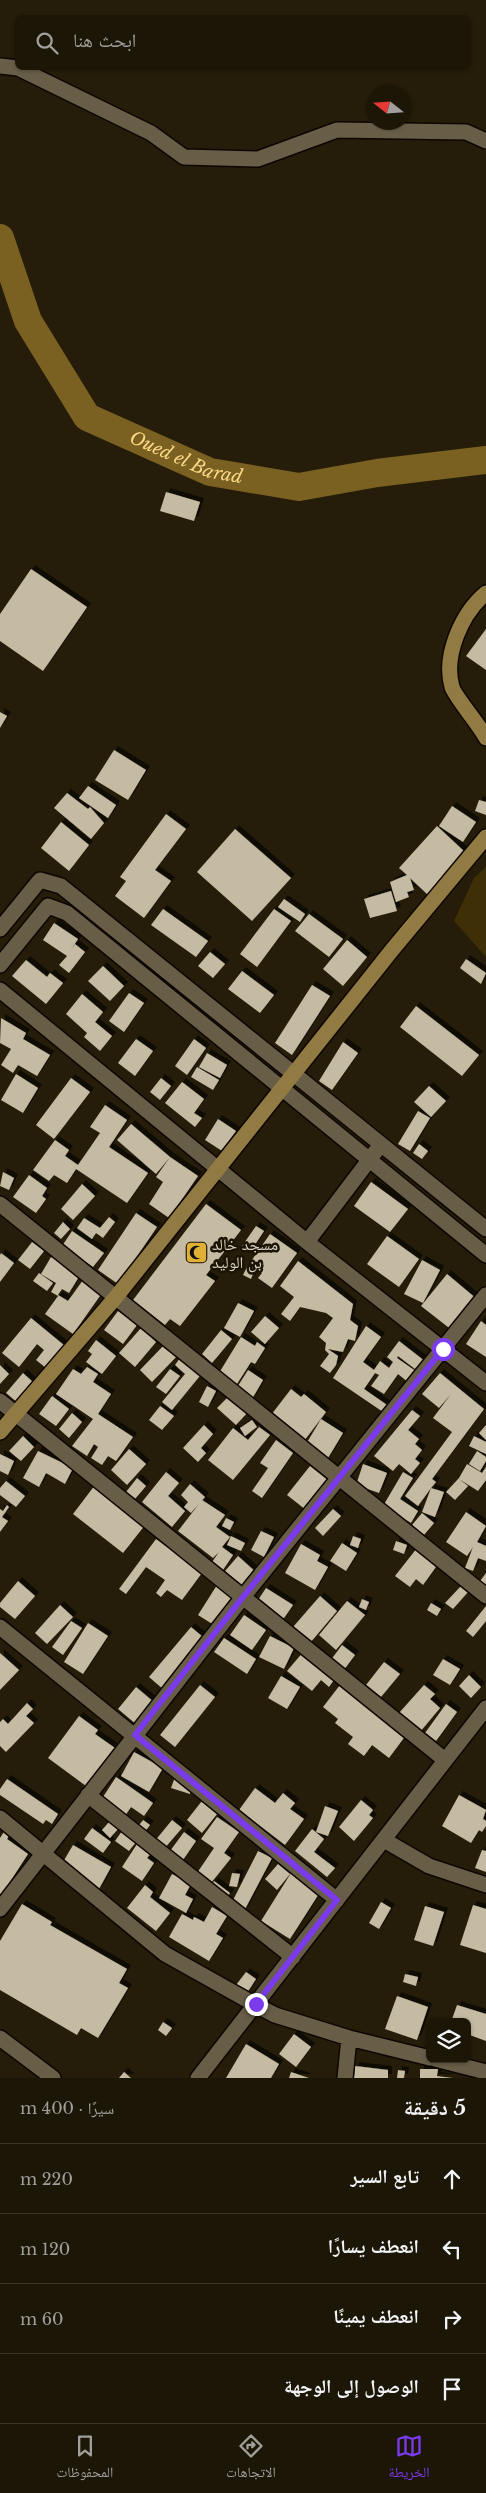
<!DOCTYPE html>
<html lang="ar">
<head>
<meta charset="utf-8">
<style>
	body { margin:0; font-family:"Libre Baskerville","Noto Naskh Arabic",serif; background:#292315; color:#f1f3f6; direction:rtl }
	.controls { position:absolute; right:15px; bottom:15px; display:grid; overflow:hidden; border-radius:8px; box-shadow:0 1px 4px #0004 }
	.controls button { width:45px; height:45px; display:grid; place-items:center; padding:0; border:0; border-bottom:1px solid #3a3528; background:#1c1607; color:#f1f3f6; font:25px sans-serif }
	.compass { position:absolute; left:366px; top:85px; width:45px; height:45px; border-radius:50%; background:#1c1607; box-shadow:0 1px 4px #0004; rotate:287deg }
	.stop { position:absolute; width:15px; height:15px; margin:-11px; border:4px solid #7c3aed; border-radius:50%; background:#fff }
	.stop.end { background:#7c3aed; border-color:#fff; box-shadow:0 1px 5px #0008 }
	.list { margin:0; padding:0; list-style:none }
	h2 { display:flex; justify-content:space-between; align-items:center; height:65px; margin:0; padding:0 20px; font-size:21px }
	h2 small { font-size:16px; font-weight:400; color:#a09f9b }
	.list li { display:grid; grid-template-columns:32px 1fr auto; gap:15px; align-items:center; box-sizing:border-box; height:70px; padding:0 20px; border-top:1px solid #3a3528 }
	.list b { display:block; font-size:19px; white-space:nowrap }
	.list em { font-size:16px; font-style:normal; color:#a09f9b }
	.icon { flex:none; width:28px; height:28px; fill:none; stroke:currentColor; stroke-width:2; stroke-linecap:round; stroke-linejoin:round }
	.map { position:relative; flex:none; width:486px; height:2078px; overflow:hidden; direction:ltr }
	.search { position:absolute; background:#1c1607; box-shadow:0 1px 4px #0004; left:15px; right:15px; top:15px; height:55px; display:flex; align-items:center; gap:12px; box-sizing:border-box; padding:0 18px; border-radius:8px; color:#a09f9b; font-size:19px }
	.sheet { height:345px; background:#1c1607 }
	nav { display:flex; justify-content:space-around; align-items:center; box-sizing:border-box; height:70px; border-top:1px solid #3a3528; background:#1c1607; font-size:14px; color:#a09f9b }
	nav a { display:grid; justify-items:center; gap:2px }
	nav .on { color:#7c3aed }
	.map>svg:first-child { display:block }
	.green { fill:#3e2f07 }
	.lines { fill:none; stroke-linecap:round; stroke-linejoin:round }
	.river { stroke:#7a6122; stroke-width:28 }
	.building { fill:#c5baa2; filter:url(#shadow) }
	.minor-casing { stroke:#0e0700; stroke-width:18 }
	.major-casing { stroke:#0e0700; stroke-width:18 }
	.minor { stroke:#685e48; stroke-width:15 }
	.major { stroke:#927b43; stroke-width:15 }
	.route { stroke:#7c3aed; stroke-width:6 }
	.labels { text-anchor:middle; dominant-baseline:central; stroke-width:5; stroke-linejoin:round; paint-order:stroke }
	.poi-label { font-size:16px; fill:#dad4c8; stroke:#1c1402; text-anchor:start }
	.water-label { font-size:18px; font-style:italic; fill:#fbd784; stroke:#1c1402 }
</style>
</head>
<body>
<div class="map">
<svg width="486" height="2078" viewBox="0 0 486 2078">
	<defs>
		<filter id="shadow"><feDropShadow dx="4" dy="-4" stdDeviation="0" flood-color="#0009"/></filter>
	</defs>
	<rect width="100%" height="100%" fill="#251d09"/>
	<path class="green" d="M486,867V957L454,921L474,878Z"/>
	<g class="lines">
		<path class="river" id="s1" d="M0,238L28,321L87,417L210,472L299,487L377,473L486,460"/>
	</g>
	<path class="building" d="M166,492L200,502L194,521L160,511Z
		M31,569L87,607L43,671L0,641V614Z
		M486,629V670L466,656Z
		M0,712L7,716L0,728Z
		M114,750L146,770L128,800L95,780Z
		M88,786L116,805L108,818L79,798Z
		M67,793L88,809L90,807L104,823L91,839L54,808Z
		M479,800L486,802V815L475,811Z
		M452,806L476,822L463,842L439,826Z
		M166,814L186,829L155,870L171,881L144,918L115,896L126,881L120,877Z
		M61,822L89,845L69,871L41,848Z
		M437,826L466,853L428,895L410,878L414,890L407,892L409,897L396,902L390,882L407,875L399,868Z
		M235,829L291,878L252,921L197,872Z
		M391,891L397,911L370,918L364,899Z
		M284,899L305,914L300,922L278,907Z
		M163,909L208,941L196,957L151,925Z
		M274,909L291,921L257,967L240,954Z
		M309,914L343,939L329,957L295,931Z
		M54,923L78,939L70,951L75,944L85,952L69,973L59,965L67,956L43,940Z
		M347,940L367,957L343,986L323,969Z
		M210,952L225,964L213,978L198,966Z
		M466,959L486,973L481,984L460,968Z
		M26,960L47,977L50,973L63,983L46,1004L12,976Z
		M103,966L124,986L110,1001L88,981Z
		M242,971L274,995L260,1013L228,989Z
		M312,985L330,996L292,1055L275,1043Z
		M129,993L144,1003L124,1032L109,1021Z
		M82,994L103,1012L95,1022L112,1036L100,1051L84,1037L87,1033L66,1014Z
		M416,1006L479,1055L462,1076L400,1027Z
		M1,1018L26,1033L23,1039L50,1055L37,1076L18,1065L13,1073L1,1065L11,1049L0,1043Z
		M136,1039L153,1051L135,1076L118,1063Z
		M194,1039L206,1048L187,1075L175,1066Z
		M343,1042L358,1053L332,1090L319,1081Z
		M207,1053L227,1065L220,1078L199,1067Z
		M197,1067L219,1080L213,1090L191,1077Z
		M16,1074L38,1088L23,1113L1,1100Z
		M71,1078L90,1092L54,1139L36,1125Z
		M161,1078L171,1086L160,1100L150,1092Z
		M182,1082L204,1099L194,1113L202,1118L195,1127L165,1103Z
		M429,1086L446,1101L431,1117L414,1102Z
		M105,1105L127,1120L109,1147L148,1173L127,1203L76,1169L67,1183L54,1175L49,1181L33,1170L55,1140L69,1150L65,1156L78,1165L100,1133L90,1127Z
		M418,1111L430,1118L410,1151L398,1144Z
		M218,1119L236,1131L222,1151L205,1140Z
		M131,1124L170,1157L156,1174L117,1140Z
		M419,1144L428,1151L422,1159L413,1153Z
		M170,1157L198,1176L169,1218L149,1204L163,1182L156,1177Z
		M3,1172L14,1178L9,1190L0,1186Z
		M29,1175L47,1188L42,1196L46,1199L36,1213L13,1197Z
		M371,1182L408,1209L390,1232L354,1206Z
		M82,1184L95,1196L73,1220L61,1209Z
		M206,1204L241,1230L206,1275L215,1281L180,1326L170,1319L165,1325L133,1300Z
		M136,1213L157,1227L118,1284L98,1270Z
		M109,1217L115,1222L103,1238L96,1233L92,1239L77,1228L84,1218L100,1228Z
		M63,1222L70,1229L61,1239L54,1233Z
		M256,1226L264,1231L250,1252L242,1246Z
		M72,1231L104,1253L93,1267L62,1246Z
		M270,1234L297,1253L272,1288L258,1278L262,1273L249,1264Z
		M387,1236L419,1259L399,1287L367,1264Z
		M32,1242L44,1251L30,1269L18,1260Z
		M1,1253L14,1263L0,1282V1255Z
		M51,1257L80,1275L69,1293L62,1289L58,1295L68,1301L83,1280L102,1293L73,1334L45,1314L58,1296L51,1292L56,1283L41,1274Z
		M422,1260L440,1270L423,1303L404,1294Z
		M298,1261L353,1304L350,1320L358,1326L355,1341L348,1339L343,1352L328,1349L338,1356L336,1365L330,1373L320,1366L329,1354L325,1350L326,1343L319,1337L333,1318L326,1313L300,1307L290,1321L281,1314L294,1297L280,1286Z
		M248,1265L255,1269L251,1279L243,1275Z
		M39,1273L53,1283L47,1291L33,1281Z
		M447,1274L478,1300L453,1331L421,1306Z
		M238,1303L254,1311L240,1337L224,1328Z
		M118,1311L137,1325L123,1344L104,1330Z
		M265,1316L279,1328L265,1344L251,1332Z
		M31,1318L65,1346L46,1368L36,1360L44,1350L37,1344L19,1367L2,1353Z
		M481,1321L486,1325V1357L466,1344Z
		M366,1326L381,1337L363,1362L374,1370L380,1361L389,1368L393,1362L387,1357L399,1341L426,1362L419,1372L398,1356L397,1358L417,1372L409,1383L398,1374L384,1394L371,1386L379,1375L375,1373L364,1389L387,1405L383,1412L333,1378Z
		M141,1328L156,1342L135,1367L119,1353Z
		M221,1330L232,1339L212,1363L202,1354Z
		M241,1337L255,1346L257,1342L265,1348L255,1364L251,1362L237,1384L219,1373Z
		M96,1340L116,1356L102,1374L86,1362L92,1354L88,1351Z
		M166,1343L178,1355L152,1382L140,1370Z
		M180,1358L203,1372L172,1410L162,1402L185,1374L175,1365Z
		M0,1365L9,1374L0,1384Z
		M87,1367L98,1374L93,1382L111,1394L98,1414L133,1437L116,1461L108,1456L102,1465L91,1458L98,1447L94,1444L87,1456L72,1446L93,1419L56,1394L73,1369L81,1374Z
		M170,1369L180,1376L166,1394L156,1387Z
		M248,1370L263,1380L252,1399L236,1389Z
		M23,1373L35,1384L19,1404L6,1393Z
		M440,1373L484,1409L432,1479L436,1482L431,1488L444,1492L435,1517L422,1512L431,1488L418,1506L405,1496L452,1432L433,1418L451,1394L439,1408L422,1394Z
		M207,1386L216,1391L208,1407L199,1402Z
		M291,1389L301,1397L304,1394L326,1412L304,1441L271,1415Z
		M230,1395L248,1412L236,1425L217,1408Z
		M52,1396L69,1409L56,1426L39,1414Z
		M160,1406L174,1416L162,1430L149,1420Z
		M412,1410L420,1416L408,1430L419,1439L415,1444L422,1450L415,1459L420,1463L411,1474L399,1464L393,1471L374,1456Z
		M72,1413L82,1422L69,1438L59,1429Z
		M321,1419L343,1433L328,1458L306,1444Z
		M252,1420L257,1427L245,1436L240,1428Z
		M204,1425L213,1434L201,1448L206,1453L198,1462L183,1448Z
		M486,1425V1440L479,1433Z
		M259,1427L270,1435L233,1480L208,1460L233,1428L248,1440Z
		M23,1436L34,1447L21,1461L9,1451Z
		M474,1436L486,1442V1454L469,1446Z
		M276,1440L293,1453L262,1498L252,1491L268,1468L260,1463Z
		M129,1449L146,1464L127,1485L111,1470Z
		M38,1451L73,1468L65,1484L46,1473L39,1487L23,1478Z
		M477,1451L486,1457V1461L480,1471L469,1464Z
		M0,1454L14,1461L8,1475L0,1471Z
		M363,1464L387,1473L379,1493L356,1485Z
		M467,1464L482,1473L486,1467V1480L478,1491L459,1479L468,1486L455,1500L446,1492L459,1478Z
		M310,1466L329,1481L306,1510L287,1495Z
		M166,1472L179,1483L168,1496L185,1511L172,1527L142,1502Z
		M403,1472L413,1478L400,1499L418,1511L411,1523L383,1506Z
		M137,1478L146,1486L135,1499L126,1492Z
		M6,1481L25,1496L16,1507L0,1495V1488Z
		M190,1484L205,1497L191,1513L184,1507L188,1502L181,1495Z
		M95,1485L145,1525L123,1553L73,1514Z
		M202,1500L225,1515L216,1527L230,1537L222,1547L233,1555L223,1570L212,1562L219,1552L213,1558L178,1531Z
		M7,1505L9,1507L2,1517L8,1521L0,1532V1509L3,1511Z
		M333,1509L341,1516L323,1536L315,1528Z
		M466,1512L486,1526L477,1542L486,1546V1561L478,1558L473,1571L465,1568L473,1547L467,1556L446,1542Z
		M422,1513L434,1523L424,1535L412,1525Z
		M226,1518L234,1522L230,1530L222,1526Z
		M261,1531L274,1537L264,1557L251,1550Z
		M231,1536L245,1543L241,1551L227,1545Z
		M353,1536L361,1539L358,1548L350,1545Z
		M156,1539L167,1547L172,1539L207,1566L182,1600L167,1590L161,1597L156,1593L165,1580L146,1567L126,1594L119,1589Z
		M396,1541L407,1545L404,1554L393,1550Z
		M342,1543L357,1553L346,1571L330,1561Z
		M301,1544L320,1555L317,1561L328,1567L315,1590L285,1573Z
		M417,1548L438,1564L423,1585L416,1579L410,1587L395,1576Z
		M238,1556L258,1574L245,1589L225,1571Z
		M486,1573V1585L480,1581Z
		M18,1581L35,1596L15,1619L0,1607V1603Z
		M217,1585L236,1597L217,1627L198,1615Z
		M461,1586L468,1592L453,1609L445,1603Z
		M266,1588L293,1605L282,1621L256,1603Z
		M320,1596L337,1611L310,1643L293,1627Z
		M362,1599L369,1602L366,1610L359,1607Z
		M347,1601L365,1615L336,1650L319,1635Z
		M431,1603L441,1609L437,1616L427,1610Z
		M60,1605L73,1617L47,1644L35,1633Z
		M486,1606V1621L473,1637L466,1631Z
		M244,1615L266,1630L252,1650L230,1635Z
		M71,1621L82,1628L63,1655L52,1647Z
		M88,1623L108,1636L83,1674L64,1662Z
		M191,1627L210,1643L164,1690L149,1677Z
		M270,1636L294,1648L284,1669L259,1657Z
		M224,1638L256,1659L247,1674L214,1652Z
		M342,1645L355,1655L343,1671L330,1661Z
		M304,1651L336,1677L329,1687L321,1680L312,1691L287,1671Z
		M0,1653L19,1670L0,1690Z
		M443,1659L460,1669L450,1685L433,1675Z
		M384,1662L400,1674L381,1697L366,1685Z
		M469,1675L481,1687L471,1698L459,1686Z
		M281,1676L300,1687L287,1709L268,1698Z
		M200,1685L215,1697L175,1747L160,1735Z
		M340,1685L406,1735L389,1758L372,1745L364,1756L348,1744L353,1737L335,1723L338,1719L323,1707Z
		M424,1685L435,1694L430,1699L440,1708L420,1732L399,1713Z
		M136,1687L155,1703L137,1725L118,1709Z
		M27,1703L33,1709L26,1716L34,1723L6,1752L0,1746V1722L3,1719L8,1724Z
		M446,1704L457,1712L436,1741L425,1733Z
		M79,1716L98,1730L95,1734L115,1748L86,1786L48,1758Z
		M134,1752L163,1768L149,1792L121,1776Z
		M116,1777L153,1803L144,1816L131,1807L125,1816L101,1800Z
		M175,1777L193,1783L190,1794L171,1788Z
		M7,1779L58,1814L52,1824L46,1820L43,1824L0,1795V1789Z
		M255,1788L275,1803L283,1793L295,1803L290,1809L304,1819L285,1845L239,1810Z
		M459,1795L486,1810L483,1819L486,1821V1826L482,1832L479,1830L471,1843L442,1826Z
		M205,1797L221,1809L202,1833L187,1820Z
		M361,1800L373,1810L369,1815L373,1818L354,1841L339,1827Z
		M325,1806L338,1811L328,1836L316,1832Z
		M217,1817L239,1832L224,1853L231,1858L211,1883L197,1873L214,1848L201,1839Z
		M143,1820L150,1825L143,1834L136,1829Z
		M172,1820L182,1828L163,1850L154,1842Z
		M109,1822L118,1829L110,1838L102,1830Z
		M7,1827L10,1834L7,1839L28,1854L0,1897V1838Z
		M92,1828L111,1842L103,1853L84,1839Z
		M312,1829L324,1839L314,1852L335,1868L327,1877L295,1851Z
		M122,1831L136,1842L129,1851L115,1841Z
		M184,1832L196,1841L183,1860L170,1851Z
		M139,1841L153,1851L147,1858L154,1863L142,1881L122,1867Z
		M73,1845L111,1867L99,1889L60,1867Z
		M482,1850L486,1851V1872L475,1868Z
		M258,1851L272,1858L244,1911L231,1904Z
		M278,1864L290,1874L277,1890L265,1879Z
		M232,1873L240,1874L237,1887L229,1886Z
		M291,1873L320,1892L290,1939L261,1921Z
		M172,1874L191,1884L185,1895L193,1899L186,1913L159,1898Z
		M214,1881L230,1893L223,1902L208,1890Z
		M145,1885L153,1892L150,1897L170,1913L156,1931L127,1908Z
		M381,1902L391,1908L379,1929L369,1923Z
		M22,1904L52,1922L50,1925L127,1969L119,1983L128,1988L98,2038L81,2028L77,2035L0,1990V1941Z
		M473,1905L486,1909V1953L460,1945Z
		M425,1906L444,1912L433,1946L414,1940Z
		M212,1907L227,1916L216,1934L223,1938L209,1961L169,1937L182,1914L193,1920L194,1917L204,1922Z
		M246,1972L256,1979L247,1993L236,1985Z
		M405,1974L418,1977L416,1986L403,1982Z
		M397,1996L428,2007L417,2040L385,2029Z
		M457,2005L486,2014V2041L467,2034V2022H451Z
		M163,2022L172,2028L166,2036L158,2030Z
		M294,2034L311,2047L296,2067L279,2054Z
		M246,2044L279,2064L271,2078H226Z
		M355,2066L388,2070V2078H354Z
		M420,2069H438L437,2076L453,2078H420Z
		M398,2070L405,2071L404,2078H397Z
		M124,2072L131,2078H119Z
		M291,2072L309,2078H289Z"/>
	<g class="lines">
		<defs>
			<path id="minor" d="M0,66L18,68L151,133L184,157L258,159L337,130L466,132L486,141
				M0,929L40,880L61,886L486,1229
				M0,965L48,906L67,913L486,1255
				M0,990L307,1242L486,1383
				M0,1204L486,1596
				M307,1242L376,1151
				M0,1401L445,1760
				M0,1627L337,1900
				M88,1795L293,1957
				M0,1818L165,1954L256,2005L275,2015L349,2038L430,2058
				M384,1840L429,1866L486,1885
				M0,1909L243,1597L486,1295
				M0,2038L53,2078
				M435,2059L486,2072
				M198,2078L486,1708
				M345,2078L349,2038"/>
			<path id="major" d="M486,593C462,613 443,655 452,687C455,697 479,724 486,738
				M0,1432L116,1297L392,950L486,837"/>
		</defs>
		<use href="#minor" class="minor-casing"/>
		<use href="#major" class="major-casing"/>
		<use href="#minor" class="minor"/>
		<use href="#major" class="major"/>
	</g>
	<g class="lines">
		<path class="route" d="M256,2004L337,1900L135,1735L243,1597L443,1349"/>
	</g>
	<defs>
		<symbol id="mosque-square" viewBox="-11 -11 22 22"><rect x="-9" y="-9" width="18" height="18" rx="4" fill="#dfb034" stroke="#1c1402"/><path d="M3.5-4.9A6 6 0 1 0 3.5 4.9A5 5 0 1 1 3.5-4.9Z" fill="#111"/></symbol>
	</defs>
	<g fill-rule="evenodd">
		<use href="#mosque-square" x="184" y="1240" width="25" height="25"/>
	</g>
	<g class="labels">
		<g class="poi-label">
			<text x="212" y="1244">مسجد خالد<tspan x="212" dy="18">بن الوليد</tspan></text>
		</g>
		<g class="water-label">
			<text stroke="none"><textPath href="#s1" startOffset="308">Oued el Barad</textPath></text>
		</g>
	</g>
</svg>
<div class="controls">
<button><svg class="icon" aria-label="layers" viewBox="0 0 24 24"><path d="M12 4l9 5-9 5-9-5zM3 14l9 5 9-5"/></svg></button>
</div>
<svg class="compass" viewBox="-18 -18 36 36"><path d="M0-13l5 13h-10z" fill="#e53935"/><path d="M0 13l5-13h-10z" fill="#a09f9b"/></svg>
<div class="stop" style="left:443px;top:1349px"></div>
<div class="stop end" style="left:256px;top:2004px"></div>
<div class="search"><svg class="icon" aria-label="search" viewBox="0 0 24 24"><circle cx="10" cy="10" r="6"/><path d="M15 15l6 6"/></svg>ابحث هنا</div>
</div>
<section class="sheet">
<h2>5 دقيقة<small>سيرًا · 400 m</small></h2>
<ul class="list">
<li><svg class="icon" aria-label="ahead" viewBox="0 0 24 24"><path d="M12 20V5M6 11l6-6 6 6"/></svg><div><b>تابع السير</b></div><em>220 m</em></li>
<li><svg class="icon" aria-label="left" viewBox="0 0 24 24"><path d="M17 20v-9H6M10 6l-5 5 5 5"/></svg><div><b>انعطف يسارًا</b></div><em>120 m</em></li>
<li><svg class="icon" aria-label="right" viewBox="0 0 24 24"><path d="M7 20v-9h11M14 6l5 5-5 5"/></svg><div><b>انعطف يمينًا</b></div><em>60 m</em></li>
<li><svg class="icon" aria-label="arrive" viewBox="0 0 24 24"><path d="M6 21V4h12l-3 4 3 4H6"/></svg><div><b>الوصول إلى الوجهة</b></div></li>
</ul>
</section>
<nav>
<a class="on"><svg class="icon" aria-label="map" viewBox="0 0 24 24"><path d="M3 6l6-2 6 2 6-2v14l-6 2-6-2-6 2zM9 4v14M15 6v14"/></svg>الخريطة</a>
<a><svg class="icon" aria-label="directions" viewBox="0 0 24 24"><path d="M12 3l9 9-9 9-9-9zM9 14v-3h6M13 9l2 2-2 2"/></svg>الاتجاهات</a>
<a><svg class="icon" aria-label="saved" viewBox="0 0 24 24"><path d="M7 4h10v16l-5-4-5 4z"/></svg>المحفوظات</a>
</nav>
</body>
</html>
